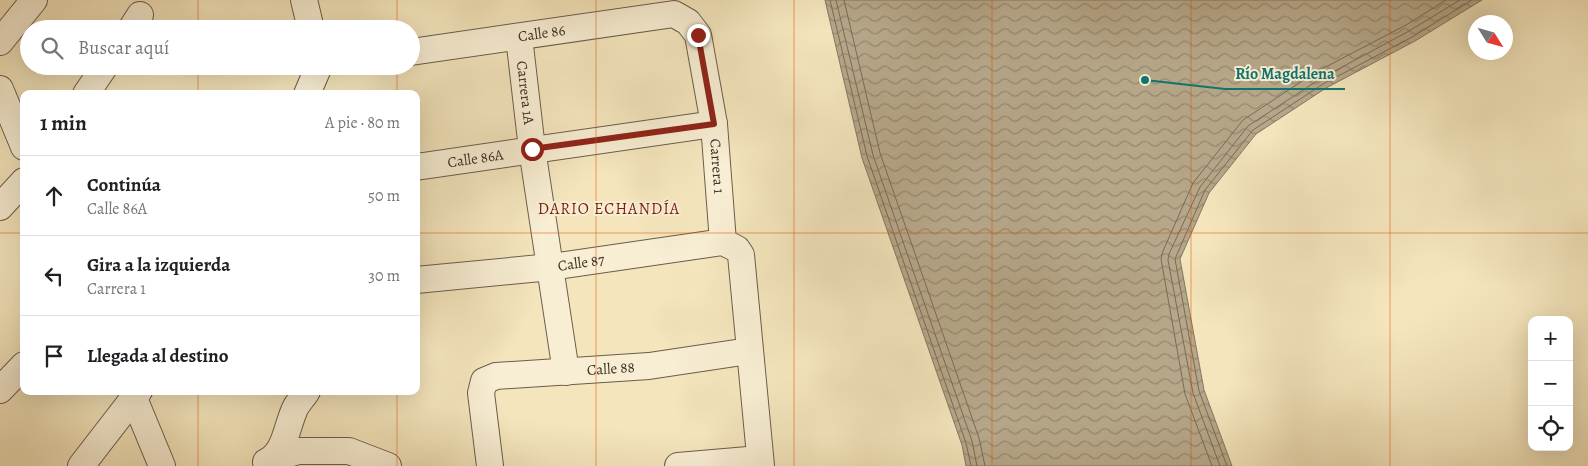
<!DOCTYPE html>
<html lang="es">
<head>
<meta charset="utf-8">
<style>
	body { margin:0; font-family:Alegreya,serif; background:#f6f6f6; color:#202124 }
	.controls { position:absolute; right:15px; bottom:15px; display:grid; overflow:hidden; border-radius:10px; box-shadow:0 5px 20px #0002 }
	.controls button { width:45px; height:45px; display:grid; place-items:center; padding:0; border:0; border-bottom:1px solid #e0e0e0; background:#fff; color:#202124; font:25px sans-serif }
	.compass { position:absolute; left:1468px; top:15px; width:45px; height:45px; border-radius:50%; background:#fff; box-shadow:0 5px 20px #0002; rotate:127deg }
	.stop { position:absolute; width:15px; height:15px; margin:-11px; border:4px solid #8f2418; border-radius:50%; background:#fff }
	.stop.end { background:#8f2418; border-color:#fff; box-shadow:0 1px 5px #0008 }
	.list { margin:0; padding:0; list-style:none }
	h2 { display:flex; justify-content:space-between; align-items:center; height:65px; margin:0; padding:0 20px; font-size:21px }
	h2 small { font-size:16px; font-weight:400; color:#757577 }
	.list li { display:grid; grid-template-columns:32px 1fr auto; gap:15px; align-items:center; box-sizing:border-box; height:80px; padding:0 20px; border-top:1px solid #e0e0e0 }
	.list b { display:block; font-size:19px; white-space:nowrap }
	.list p { margin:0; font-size:16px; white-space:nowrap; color:#757577 }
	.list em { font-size:16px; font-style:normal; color:#757577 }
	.icon { flex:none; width:28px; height:28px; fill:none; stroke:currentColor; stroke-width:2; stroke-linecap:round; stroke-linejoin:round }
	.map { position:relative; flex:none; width:1588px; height:466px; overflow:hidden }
	.search { position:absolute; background:#fff; box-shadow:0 5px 20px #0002; left:20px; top:20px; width:400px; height:55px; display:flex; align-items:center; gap:12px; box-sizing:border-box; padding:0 18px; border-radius:28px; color:#757577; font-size:19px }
	.panel { position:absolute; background:#fff; box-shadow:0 5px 20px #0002; left:20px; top:90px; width:400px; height:305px; border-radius:10px }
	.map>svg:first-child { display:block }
	.water { fill:url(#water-waves); stroke:#867762 }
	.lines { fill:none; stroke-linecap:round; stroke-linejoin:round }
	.shore { stroke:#7a6b58; stroke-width:1 }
	.street-casing { stroke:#6c5c4c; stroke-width:28 }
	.street { stroke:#f8eed3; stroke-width:26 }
	.route { stroke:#8f2418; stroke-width:6 }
	.grid { fill:none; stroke:#e0570d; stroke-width:1; stroke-opacity:0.55 }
	.labels { text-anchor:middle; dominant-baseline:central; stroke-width:4; stroke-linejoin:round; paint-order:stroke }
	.street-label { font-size:15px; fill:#3e2f27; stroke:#f8eed3 }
	.neighbourhood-label { font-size:16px; letter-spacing:1px; fill:#7a1f14; stroke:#f8eed3 }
	.leader { fill:none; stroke:#0f766e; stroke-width:2 }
	.callout-dot { fill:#0f766e; stroke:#f8eed3; stroke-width:2 }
	.callout-label { font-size:16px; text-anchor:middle; font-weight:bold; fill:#0f766e; stroke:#f8eed3; stroke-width:4; stroke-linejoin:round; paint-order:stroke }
</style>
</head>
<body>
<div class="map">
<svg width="1588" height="466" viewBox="0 0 1588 466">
	<defs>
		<pattern id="water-waves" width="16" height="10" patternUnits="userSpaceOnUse" patternTransform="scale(1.25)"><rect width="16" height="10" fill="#b6a789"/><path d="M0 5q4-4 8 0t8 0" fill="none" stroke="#958870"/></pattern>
	</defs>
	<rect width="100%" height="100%" fill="#f4e5bc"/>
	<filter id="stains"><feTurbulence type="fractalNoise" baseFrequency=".004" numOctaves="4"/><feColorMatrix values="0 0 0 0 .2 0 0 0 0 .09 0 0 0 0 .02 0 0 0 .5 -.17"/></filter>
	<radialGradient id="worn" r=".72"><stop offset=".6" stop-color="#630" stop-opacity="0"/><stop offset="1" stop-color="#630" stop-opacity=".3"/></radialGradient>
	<path class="water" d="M825,0H1482L1415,41L1326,88L1256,134L1209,193L1180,259L1204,390L1232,466H966L962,445L862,158Z"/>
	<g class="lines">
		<path class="shore" d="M830,0L867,156L966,443L971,466
			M836,0L873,155L972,441L977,466
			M844,0L880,153L979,438L985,466
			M1212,466L1185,394L1161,259L1163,251L1193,183L1243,120L1316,72L1406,25L1446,0
			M1220,466L1193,393L1168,260L1169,254L1200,187L1248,126L1320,79L1409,31L1460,0
			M1227,466L1199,391L1175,259L1205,190L1253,130L1323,84L1412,37L1472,0"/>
		<defs>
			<g id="street">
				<path d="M304,0L311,29"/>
				<path d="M131,29L140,15"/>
				<path id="s1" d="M519,37L532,149L566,372"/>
				<path d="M0,42L34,0"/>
				<path id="s2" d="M411,52L674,14L688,22L698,35L714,124L723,242"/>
				<path d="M0,89L24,147"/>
				<path d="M86,94L105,66"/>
				<path d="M307,94L319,66"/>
				<path id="s3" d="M416,167L714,124"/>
				<path d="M0,207L24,181"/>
				<path id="s4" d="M416,280L551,267L723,242L737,249L741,255L761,466"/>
				<path d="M0,390L24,365"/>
				<path d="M131,391L162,466"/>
				<path d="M273,459L298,451H349L388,466"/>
				<path d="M266,462C285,453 286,429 294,411C296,404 303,398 307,391"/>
				<path d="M81,466L139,391"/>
				<path id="s5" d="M490,466L481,393L484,381L496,376L649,366L749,351"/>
				<path d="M678,466L760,459"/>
			</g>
		</defs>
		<use href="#street" class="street-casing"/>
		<use href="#street" class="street"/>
	</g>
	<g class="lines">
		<path class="route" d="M532,149L714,124L698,35"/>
	</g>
	<path class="grid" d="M198,0V29M397,0V29M596,0V466M794,0V466M992,0V466M1191,0V466M1390,0V466M198,66V94M397,66V94M0,233H24M416,233H1588M198,391V466M397,391V466"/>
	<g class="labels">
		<g class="street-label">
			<text stroke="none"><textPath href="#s2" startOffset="132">Calle 86</textPath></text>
			<text stroke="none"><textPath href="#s1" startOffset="56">Carrera 1A</textPath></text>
			<text stroke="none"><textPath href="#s3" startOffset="60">Calle 86A</textPath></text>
			<text stroke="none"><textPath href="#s2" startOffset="431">Carrera 1</textPath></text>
			<text stroke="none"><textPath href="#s4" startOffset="166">Calle 87</textPath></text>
			<text stroke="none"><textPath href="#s5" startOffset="214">Calle 88</textPath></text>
		</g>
		<g class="neighbourhood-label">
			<text x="609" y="209">DARIO ECHANDÍA</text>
		</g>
	</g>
	<path class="leader" d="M1145 80L1225 89H1345"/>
	<circle class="callout-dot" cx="1145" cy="80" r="5"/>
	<g class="callout-label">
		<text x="1285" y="79">Río Magdalena</text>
	</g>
	<rect width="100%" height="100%" filter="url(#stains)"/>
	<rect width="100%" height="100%" fill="url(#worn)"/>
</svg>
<div class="controls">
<button>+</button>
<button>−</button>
<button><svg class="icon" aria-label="locate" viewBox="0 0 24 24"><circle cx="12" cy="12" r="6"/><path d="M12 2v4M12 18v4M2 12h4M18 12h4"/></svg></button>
</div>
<svg class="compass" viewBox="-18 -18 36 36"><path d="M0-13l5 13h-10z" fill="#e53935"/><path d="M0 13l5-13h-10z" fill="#757577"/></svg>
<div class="stop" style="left:532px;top:149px"></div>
<div class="stop end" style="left:698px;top:35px"></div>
<div class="search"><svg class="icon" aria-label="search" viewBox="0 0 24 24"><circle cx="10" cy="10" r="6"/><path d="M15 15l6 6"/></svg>Buscar aquí</div>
<section class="panel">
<h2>1 min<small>A pie · 80 m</small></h2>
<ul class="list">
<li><svg class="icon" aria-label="ahead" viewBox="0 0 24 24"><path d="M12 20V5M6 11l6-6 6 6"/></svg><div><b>Continúa</b><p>Calle 86A</p></div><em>50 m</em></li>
<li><svg class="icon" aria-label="left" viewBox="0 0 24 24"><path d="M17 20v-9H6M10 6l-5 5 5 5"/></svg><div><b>Gira a la izquierda</b><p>Carrera 1</p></div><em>30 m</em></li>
<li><svg class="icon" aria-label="arrive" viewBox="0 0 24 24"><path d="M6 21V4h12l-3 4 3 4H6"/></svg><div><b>Llegada al destino</b></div></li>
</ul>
</section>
</div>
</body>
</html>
